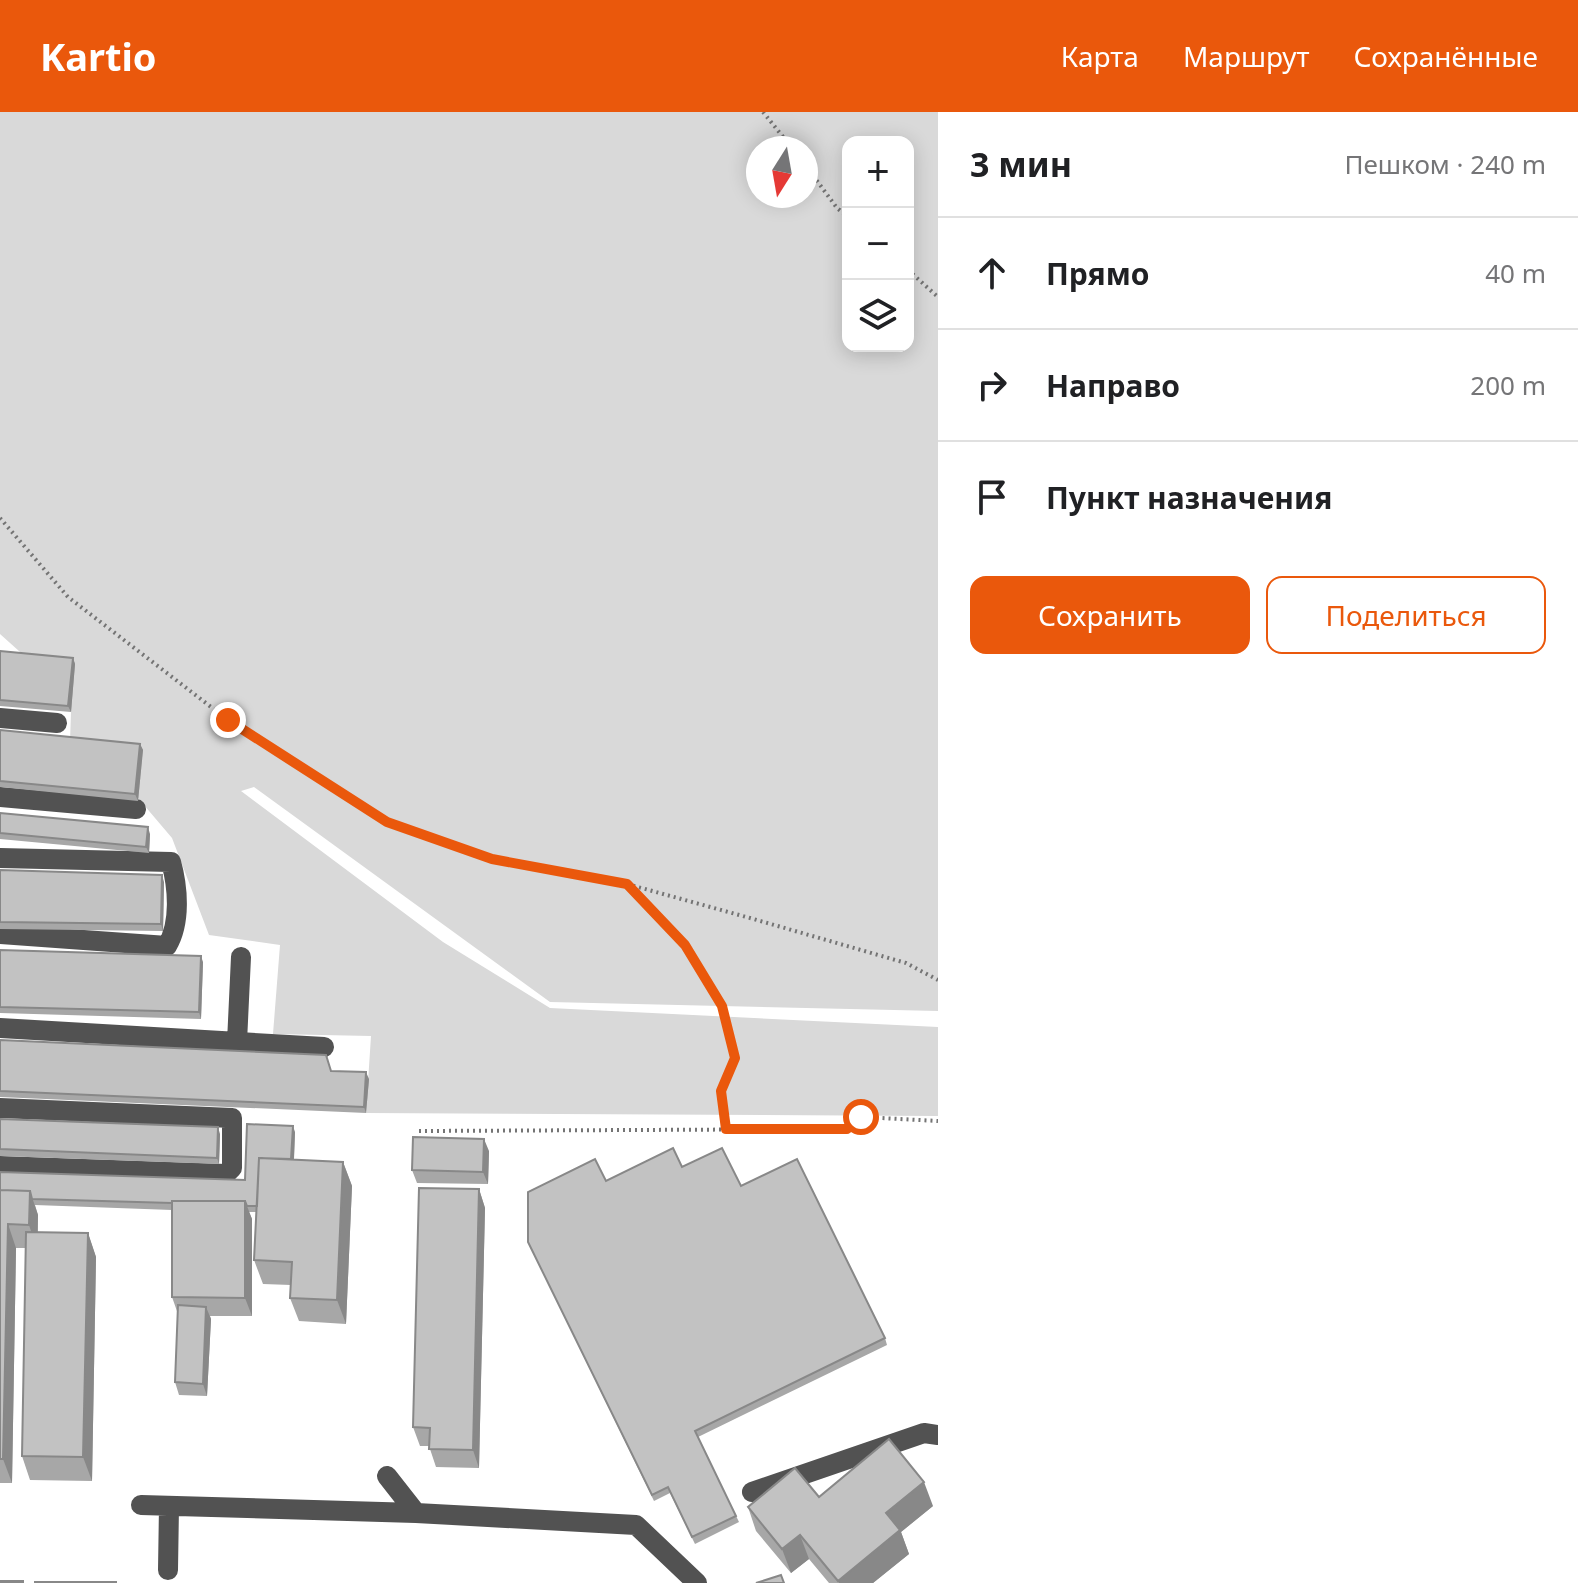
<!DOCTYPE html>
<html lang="ru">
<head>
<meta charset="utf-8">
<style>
	body { margin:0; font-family:"Noto Sans",sans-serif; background:#f2f2f2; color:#202124 }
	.controls { position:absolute; right:24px; top:24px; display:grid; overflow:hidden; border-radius:16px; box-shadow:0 4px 20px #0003 }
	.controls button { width:72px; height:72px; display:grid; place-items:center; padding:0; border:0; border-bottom:2px solid #e0e0e0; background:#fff; color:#202124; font:40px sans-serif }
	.compass { position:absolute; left:746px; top:24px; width:72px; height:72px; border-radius:50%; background:#fff; box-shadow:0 4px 20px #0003; rotate:191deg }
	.stop { position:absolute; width:24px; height:24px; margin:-18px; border:6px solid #ea580c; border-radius:50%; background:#fff }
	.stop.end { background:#ea580c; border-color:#fff; box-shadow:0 2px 8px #0008 }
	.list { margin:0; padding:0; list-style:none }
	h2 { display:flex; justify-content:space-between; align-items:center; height:104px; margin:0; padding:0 32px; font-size:34px }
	h2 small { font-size:26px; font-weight:400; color:#757577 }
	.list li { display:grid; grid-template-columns:52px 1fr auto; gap:24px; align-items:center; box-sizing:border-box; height:112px; padding:0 32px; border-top:2px solid #e0e0e0 }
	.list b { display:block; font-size:30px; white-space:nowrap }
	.list em { font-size:26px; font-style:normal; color:#757577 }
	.actions { display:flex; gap:16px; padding:24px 32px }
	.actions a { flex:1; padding:18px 0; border:2px solid #ea580c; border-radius:16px; text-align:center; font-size:28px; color:#ea580c }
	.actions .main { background:#ea580c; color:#fff }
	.icon { flex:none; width:44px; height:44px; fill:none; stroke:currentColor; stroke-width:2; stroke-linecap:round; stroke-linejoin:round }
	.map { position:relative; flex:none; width:938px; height:1471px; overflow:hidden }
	header { display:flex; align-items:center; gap:48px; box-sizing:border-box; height:112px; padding:0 40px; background:#ea580c; color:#fff }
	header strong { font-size:38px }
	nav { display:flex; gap:44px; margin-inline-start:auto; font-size:28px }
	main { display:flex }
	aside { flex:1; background:#fff }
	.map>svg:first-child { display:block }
	.green { fill:#d9d9d9; fill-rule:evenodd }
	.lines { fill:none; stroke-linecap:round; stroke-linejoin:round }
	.path { stroke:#747474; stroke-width:4; stroke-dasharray:2 4; stroke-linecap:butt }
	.minor { stroke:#525252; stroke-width:20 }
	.wall { fill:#a7a7a7 }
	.shaded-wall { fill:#888 }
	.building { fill:#c2c2c2; stroke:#888; stroke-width:2 }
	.route { stroke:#ea580c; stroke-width:10 }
</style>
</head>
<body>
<header>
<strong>Kartio</strong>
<nav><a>Карта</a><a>Маршрут</a><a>Сохранённые</a></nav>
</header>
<main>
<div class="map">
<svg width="938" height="1471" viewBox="0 0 938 1471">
	<rect width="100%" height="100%" fill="#fff"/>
	<path class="green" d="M0,0H938V899L550,890L254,675L241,679L443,830L550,896L938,915V1004L366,1001L371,924L273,922L280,833L209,823L172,726L138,686L143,638L70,630L71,600L29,548L0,522ZM848,30H908V234H848ZM758,36H806V84H758Z"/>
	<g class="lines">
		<path class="path" d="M763,0L792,36
			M806,54L837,96L848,105
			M908,158L938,185
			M0,406L68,485L228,608L387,710L492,747L627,772L750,806L906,851L938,868
			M628,774L685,833L722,894L735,946L721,979L726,1017
			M419,1019L847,1017L861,1005L938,1009"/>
		<path class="minor" d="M0,606L57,611
			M0,685L136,697
			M0,746L171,750C178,775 181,811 167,834L0,822
			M0,916L324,935
			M237,930L241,845
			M0,996L232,1006V1056L226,1062L0,1054
			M387,1364L416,1401
			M752,1380L924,1321L938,1323
			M141,1393L416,1401L636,1413L697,1471
			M168,1458L169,1394"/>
	</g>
	<path class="wall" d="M0,539L73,546L75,552L71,600L0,594Z
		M0,618L140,632L143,638L138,689L0,675Z
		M0,701L150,722L149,741L0,727Z
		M0,758L164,770L163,819L0,817Z
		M0,838L203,850L201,907L0,901Z
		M0,928L331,959L369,967L366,1001L0,985Z
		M0,1007L220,1022L219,1052L0,1044Z
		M295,1020L294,1048L343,1050L352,1074L346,1212L299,1209L290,1186L291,1173L263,1172L254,1148L256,1100H249L252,1107V1204H210L211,1207L207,1284L179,1283L175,1270L178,1202L172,1185V1098L35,1093L38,1103V1120L88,1121L96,1145L92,1369L30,1368L22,1344L26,1136H16L12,1371H0V1060L245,1068Z
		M489,1039L488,1072L417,1071L412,1058Z
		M682,1055L741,1074L885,1226L887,1233L698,1325L739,1410L695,1432L670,1381L654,1389L528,1130L606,1069Z
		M479,1077L485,1096L479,1356L436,1355L429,1334H420L413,1315Z
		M819,1385L933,1394L901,1420L909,1442L873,1471H829L809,1447L791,1461L756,1419L748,1395Z"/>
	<path class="shaded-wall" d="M73,546L75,552L71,600L68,594Z
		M140,632L143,638L138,689L135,682Z
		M148,715L150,722L149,741L146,735Z
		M162,763L164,770L163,819L161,812Z
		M201,844L203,850L201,907L199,900Z
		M366,960L369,967L366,1001L364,995Z
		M293,1014L295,1020L293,1068L291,1061Z
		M218,1015L220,1022L219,1052L217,1046Z
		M484,1027L489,1039L488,1072L483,1060Z
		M343,1050L352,1074L346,1212L337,1188Z
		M479,1077L485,1096L479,1356L473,1338Z
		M30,1079L38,1103L37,1137L29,1113Z
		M245,1089L252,1107V1204L245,1186Z
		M8,1112L16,1136L12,1371L3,1347Z
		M88,1121L96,1145L92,1369L83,1345Z
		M206,1195L211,1207L207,1284L203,1272Z
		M924,1370L933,1394L901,1420L909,1442L873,1471H839L838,1469L886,1401Z
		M800,1423L809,1447L791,1461L782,1437Z"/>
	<path class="building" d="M0,539L73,546L68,594L0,588Z
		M0,618L140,632L135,682L0,669Z
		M0,701L148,715L146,735L0,721Z
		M0,758L162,763L161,812L0,810Z
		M0,838L201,844L199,900L0,895Z
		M0,928L326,943L331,959L366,960L364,995L0,979Z
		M0,1007L218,1015L217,1046L0,1037Z
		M247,1012L293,1014L291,1047L259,1046L257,1094H247L245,1089H172V1091L32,1087L30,1079L0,1078V1060L245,1068Z
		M413,1025L484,1027L483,1060L412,1058Z
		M673,1036L682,1055L722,1036L741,1074L797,1047L885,1226L695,1319L736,1404L692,1425L668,1375L652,1383L528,1130V1080L595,1047L606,1069Z
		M259,1046L343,1050L337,1188L290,1186L292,1150L254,1148Z
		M419,1076L479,1077L473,1338L429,1337L430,1316L413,1315Z
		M0,1078L30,1079L29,1113L8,1112L3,1347H0Z
		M172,1089H245V1186L172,1185Z
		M26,1120L88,1121L83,1345L22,1344Z
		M178,1193L206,1195L203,1272L175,1270Z
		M889,1327L924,1370L886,1401L900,1418L838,1469L800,1423L782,1437L748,1395L795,1356L819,1385Z
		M781,1463L784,1471H756Z
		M0,1469H23V1471H0Z
		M35,1470H116V1471H35Z"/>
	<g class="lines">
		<path class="route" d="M228,608L387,710L492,747L627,772L685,833L722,894L735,946L721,979L726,1017H847L861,1005"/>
	</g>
</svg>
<div class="controls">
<button>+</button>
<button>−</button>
<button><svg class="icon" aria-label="layers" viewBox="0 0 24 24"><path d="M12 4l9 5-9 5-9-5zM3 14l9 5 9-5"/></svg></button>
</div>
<svg class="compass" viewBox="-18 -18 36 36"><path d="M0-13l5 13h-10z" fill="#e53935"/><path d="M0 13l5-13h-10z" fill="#757577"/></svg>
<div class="stop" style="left:861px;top:1005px"></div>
<div class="stop end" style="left:228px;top:608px"></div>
</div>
<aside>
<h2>3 мин<small>Пешком · 240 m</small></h2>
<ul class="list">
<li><svg class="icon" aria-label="ahead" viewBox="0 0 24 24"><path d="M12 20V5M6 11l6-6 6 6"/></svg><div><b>Прямо</b></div><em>40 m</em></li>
<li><svg class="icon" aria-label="right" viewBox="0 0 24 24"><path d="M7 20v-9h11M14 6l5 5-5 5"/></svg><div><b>Направо</b></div><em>200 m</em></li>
<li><svg class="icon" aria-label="arrive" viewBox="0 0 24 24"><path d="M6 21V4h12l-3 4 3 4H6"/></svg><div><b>Пункт назначения</b></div></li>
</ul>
<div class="actions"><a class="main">Сохранить</a><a>Поделиться</a></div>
</aside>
</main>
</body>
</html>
